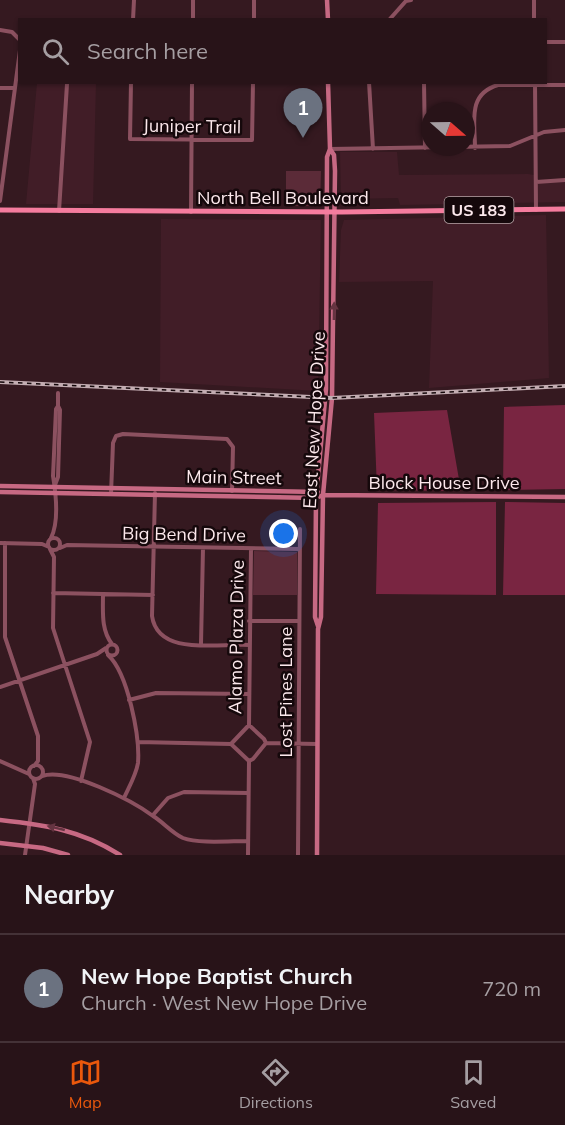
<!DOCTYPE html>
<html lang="en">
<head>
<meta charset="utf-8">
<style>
	body { margin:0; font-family:Mulish,sans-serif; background:#342025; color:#f1f3f6 }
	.compass { position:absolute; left:421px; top:102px; width:54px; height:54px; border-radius:50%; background:#281318; box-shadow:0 2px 4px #0004; rotate:110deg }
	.you { position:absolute; left:284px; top:534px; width:21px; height:21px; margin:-15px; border:4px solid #fff; border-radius:50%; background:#1a73e8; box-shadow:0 0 0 9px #1a73e833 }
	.badge { display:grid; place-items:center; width:39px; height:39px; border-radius:50%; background:#ea580c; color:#fff; font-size:20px; font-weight:700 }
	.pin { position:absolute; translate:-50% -50px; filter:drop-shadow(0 2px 3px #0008) }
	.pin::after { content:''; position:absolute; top:32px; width:21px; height:18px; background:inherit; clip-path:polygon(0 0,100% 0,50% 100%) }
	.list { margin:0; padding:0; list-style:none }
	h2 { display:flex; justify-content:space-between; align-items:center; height:78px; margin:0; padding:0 24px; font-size:26px }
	h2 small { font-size:20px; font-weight:400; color:#a59ea2 }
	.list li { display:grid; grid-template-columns:39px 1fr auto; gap:18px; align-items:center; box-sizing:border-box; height:108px; padding:0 24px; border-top:2px solid #443237 }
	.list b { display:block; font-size:22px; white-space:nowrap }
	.list p { margin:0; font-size:20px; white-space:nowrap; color:#a59ea2 }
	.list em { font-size:20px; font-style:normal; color:#a59ea2 }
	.icon { flex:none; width:33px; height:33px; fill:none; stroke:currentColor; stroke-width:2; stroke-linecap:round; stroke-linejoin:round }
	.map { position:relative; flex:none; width:565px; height:855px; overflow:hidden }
	.search { position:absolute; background:#281318; box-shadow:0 2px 4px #0004; left:18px; right:18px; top:18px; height:66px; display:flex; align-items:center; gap:15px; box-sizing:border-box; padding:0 21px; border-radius:0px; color:#a59ea2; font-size:22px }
	.sheet { height:186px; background:#281318 }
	nav { display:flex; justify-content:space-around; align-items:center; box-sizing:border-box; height:84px; border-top:2px solid #443237; background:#281318; font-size:16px; color:#a59ea2 }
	nav a { display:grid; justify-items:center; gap:3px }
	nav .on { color:#ea580c }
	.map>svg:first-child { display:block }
	.built { fill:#411d27 }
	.green { fill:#5b2b38 }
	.forest { fill:#792541 }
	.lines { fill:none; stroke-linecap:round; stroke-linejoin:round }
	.street { stroke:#8c5160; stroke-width:4 }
	.secondary { stroke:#c76983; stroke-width:4.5 }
	.primary { stroke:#f57c9e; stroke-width:5 }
	.rail-casing { stroke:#c3adb2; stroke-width:4 }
	.rail { stroke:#15080b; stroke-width:1.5; stroke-dasharray:4.5; stroke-linecap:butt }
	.oneway { fill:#653441 }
	.labels { text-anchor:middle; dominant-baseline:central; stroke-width:5; stroke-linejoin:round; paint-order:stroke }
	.shield { fill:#15080b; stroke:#b7a5a8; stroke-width:1.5 }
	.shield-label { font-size:16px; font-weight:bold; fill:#fce8ec }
	.street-label { font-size:18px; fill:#fce8ec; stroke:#15080b }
</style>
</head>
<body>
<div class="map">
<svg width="565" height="855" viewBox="0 0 565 855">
	<rect width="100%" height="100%" fill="#351920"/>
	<path class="built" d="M37,83H96L93,204H26Z
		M340,152H397L399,175L528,174L534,175V181L565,178V202L400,205L398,198L341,199Z
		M546,215L549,378L429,388L433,281L339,282L341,230L344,220Z
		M161,219L321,220L318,391L160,382Z"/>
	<path class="green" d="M286,171H321L320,206H286Z
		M254,551L297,552V595H253Z"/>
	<path class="forest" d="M565,405V489L503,490L504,407Z
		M447,410L461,491L377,490L374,413Z
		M496,502V595L376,594L378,503Z
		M505,502L565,503V595H503Z"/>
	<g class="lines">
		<path class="street" d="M133,20L134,0
			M193,20V0
			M254,20V0
			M389,20L406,1L411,0
			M534,20V0
			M0,30L12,32L20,40
			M546,42H565
			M131,82L130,139L252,140L253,82
			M369,82L373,149
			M424,82L425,148
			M535,82L536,210
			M0,88H13
			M475,148C475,122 467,94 498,85H565
			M330,149L510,146L544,132L565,130
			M536,182L565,180
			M0,201L20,50
			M59,211L67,84
			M191,212L192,82
			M55,485L58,477L60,410L58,406
			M155,493L152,616C158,657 219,643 249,645
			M111,494L113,443L116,436L123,434L227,439L233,447L232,491
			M48 544a6 6 0 1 1 12 0a6 6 0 1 1-12 0Z
			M51,538C59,522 56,494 53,476L56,409L58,406V393
			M0,543L42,544L49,547
			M5,543V637L38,736V761L34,766
			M60,548L67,545L300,549
			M50,549L54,557L53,628L90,742L81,781
			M53,593L153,595
			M103,594C103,612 101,630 112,644
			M249,621H299
			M201,644L203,548
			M106.5 650a5.5 5.5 0 1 1 11 0a5.5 5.5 0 1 1-11 0Z
			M108,655C128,673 140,737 138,763C136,775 129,787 124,798
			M0,687L97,654L106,648
			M129,700L156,693L249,694
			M249,725L251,549
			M249,725L264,739L266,743L253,759L249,761L231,744Z
			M138,742L231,744
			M266,743L317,744
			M0,761L29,774
			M29 772a7 7 0 1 1 14 0a7 7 0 1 1-14 0Z
			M42,776C67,767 133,801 153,816C163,822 172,833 183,838C199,844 230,841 248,841
			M153,815L168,798L184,792L248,793
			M25,855L35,784L33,778
			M248,855L249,761
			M298,855L300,529"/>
		<path class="secondary" d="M327,0L328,20
			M0,486L318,492
			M0,492L316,498L323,495L565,497
			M318,626L315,617L316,498L326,389L327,157L330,149L328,82
			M0,820C45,825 81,830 120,855
			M0,843L43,848L68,855
			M317,855L318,629L321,617L323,495L332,398L335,171L334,155L330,149"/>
		<path class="primary" d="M0,210L342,212L565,209"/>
		<defs>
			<path id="rail" d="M0,382L332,398L565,386"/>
		</defs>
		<use href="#rail" class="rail-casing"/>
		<use href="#rail" class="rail"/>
	</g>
	<defs><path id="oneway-solid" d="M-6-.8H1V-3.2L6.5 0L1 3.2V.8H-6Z" transform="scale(1.5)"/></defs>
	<g class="oneway">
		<use href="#oneway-solid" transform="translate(334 311) rotate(-89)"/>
		<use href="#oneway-solid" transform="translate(56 828) rotate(-167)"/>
	</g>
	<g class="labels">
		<rect class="shield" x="444.5" y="197" width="69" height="26" rx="4.5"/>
		<g class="shield-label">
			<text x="479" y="210">US 183</text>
		</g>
		<g class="street-label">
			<text transform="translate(192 126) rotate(1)">Juniper Trail</text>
			<text x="283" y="197">North Bell Boulevard</text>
			<text transform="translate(314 420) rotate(-87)">East New Hope Drive</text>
			<text transform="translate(234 477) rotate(1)">Main Street</text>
			<text x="444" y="482">Block House Drive</text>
			<text transform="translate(184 534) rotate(1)">Big Bend Drive</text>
			<text transform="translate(236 637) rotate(-89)">Alamo Plaza Drive</text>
			<text transform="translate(285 692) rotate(-90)">Lost Pines Lane</text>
		</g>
	</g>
</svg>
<svg class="compass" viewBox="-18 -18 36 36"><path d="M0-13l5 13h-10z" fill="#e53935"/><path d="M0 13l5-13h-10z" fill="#a59ea2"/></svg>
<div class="you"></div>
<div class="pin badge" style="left:303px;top:138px;background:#6b7280">1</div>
<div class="search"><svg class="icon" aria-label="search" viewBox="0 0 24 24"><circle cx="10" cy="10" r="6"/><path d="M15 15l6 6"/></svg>Search here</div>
</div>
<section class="sheet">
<h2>Nearby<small></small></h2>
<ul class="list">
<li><span class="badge" style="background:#6b7280">1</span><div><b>New Hope Baptist Church</b><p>Church · West New Hope Drive</p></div><em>720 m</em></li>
</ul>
</section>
<nav>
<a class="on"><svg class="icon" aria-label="map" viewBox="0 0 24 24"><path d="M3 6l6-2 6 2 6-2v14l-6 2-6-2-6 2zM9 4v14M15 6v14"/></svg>Map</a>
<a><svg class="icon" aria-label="directions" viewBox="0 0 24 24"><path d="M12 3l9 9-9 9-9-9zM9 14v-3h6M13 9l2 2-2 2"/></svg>Directions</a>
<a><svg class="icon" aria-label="saved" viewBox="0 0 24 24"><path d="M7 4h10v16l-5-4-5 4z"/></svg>Saved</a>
</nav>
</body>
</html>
